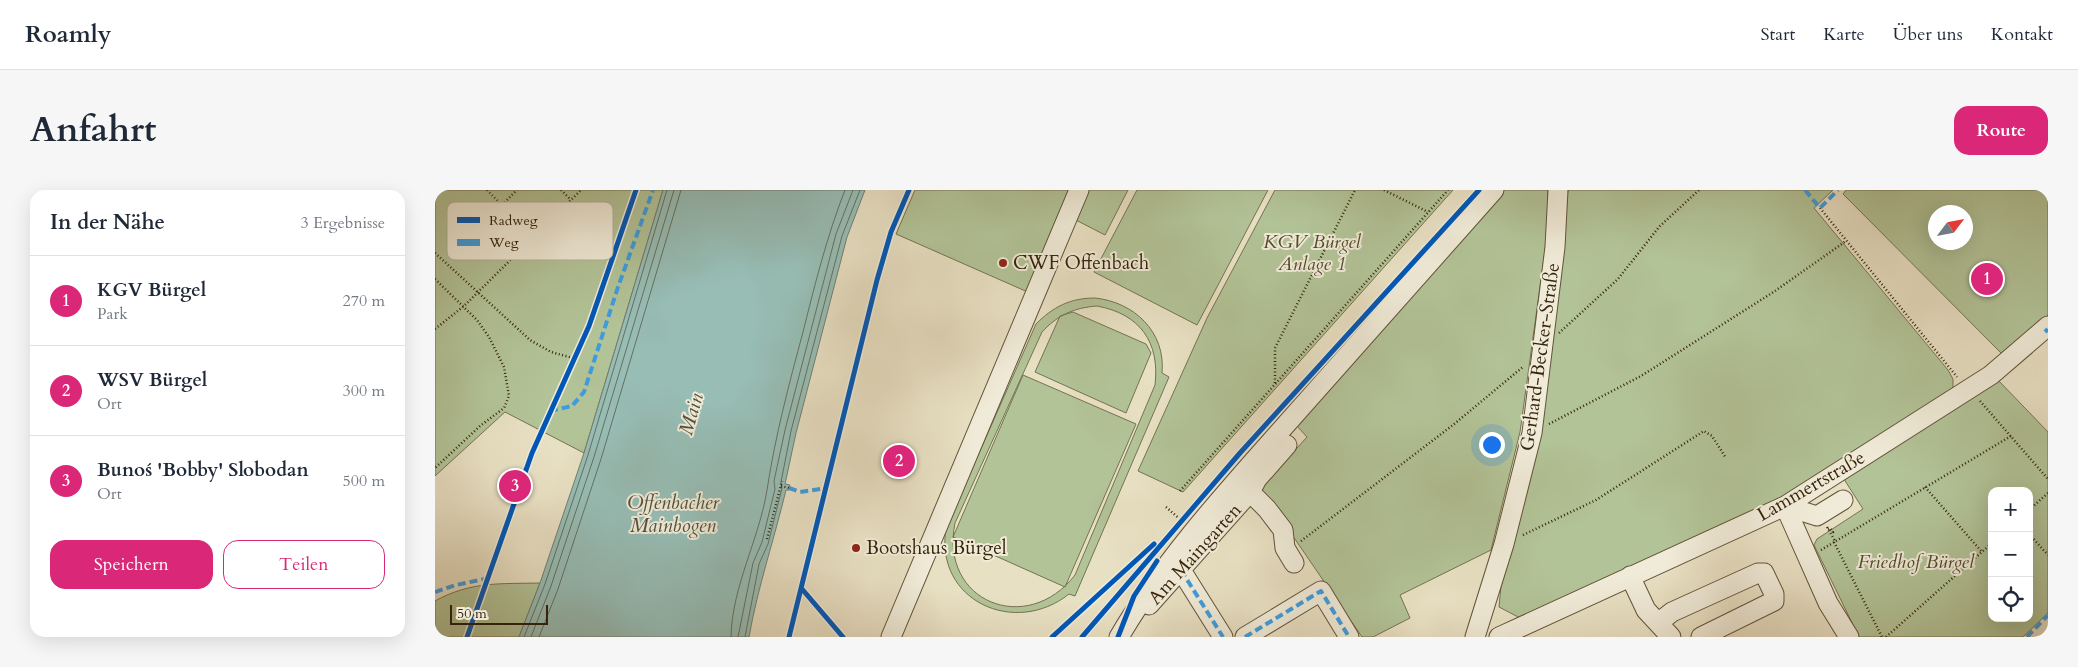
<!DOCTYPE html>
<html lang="de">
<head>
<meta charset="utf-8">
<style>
	body { margin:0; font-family:Cardo,serif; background:#f6f6f7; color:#1f2937 }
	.controls { position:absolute; right:15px; bottom:15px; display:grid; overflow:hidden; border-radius:10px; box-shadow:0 5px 20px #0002 }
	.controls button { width:45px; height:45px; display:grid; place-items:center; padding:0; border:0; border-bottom:1px solid #e0e1e3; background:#fff; color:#1f2937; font:25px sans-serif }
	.compass { position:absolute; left:1493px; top:15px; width:45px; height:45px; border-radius:50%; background:#fff; box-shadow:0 5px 20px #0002; rotate:58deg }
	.scale { position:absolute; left:15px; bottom:12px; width:98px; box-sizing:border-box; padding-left:5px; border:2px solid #35230b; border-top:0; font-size:14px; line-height:18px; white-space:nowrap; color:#35230b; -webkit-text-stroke:4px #f0ebd8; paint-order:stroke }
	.you { position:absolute; left:1056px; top:254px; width:18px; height:18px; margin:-12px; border:4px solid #fff; border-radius:50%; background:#1a73e8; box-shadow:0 0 0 8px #1a73e833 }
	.badge { display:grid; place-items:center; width:32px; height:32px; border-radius:50%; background:#db2777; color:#fff; font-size:16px; font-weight:700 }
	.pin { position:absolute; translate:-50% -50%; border:2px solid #fff; box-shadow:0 1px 5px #0006 }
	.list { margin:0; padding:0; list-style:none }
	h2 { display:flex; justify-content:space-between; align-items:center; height:65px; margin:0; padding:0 20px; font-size:21px }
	h2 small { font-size:16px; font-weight:400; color:#747a83 }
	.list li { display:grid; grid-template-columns:32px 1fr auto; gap:15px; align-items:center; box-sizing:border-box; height:90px; padding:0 20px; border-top:1px solid #e0e1e3 }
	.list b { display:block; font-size:19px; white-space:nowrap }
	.list p { margin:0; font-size:16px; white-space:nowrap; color:#747a83 }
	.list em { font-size:16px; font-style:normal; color:#747a83 }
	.actions { display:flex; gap:10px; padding:15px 20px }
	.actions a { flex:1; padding:11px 0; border:1px solid #db2777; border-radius:15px; text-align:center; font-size:18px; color:#db2777 }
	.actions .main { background:#db2777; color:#fff }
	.icon { flex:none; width:28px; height:28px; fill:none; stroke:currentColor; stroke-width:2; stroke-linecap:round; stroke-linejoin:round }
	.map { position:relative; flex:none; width:1613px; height:447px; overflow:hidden; border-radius:15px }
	header { display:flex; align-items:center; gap:30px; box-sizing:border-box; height:70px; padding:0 25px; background:#fff; border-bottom:1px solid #e0e1e3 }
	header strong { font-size:24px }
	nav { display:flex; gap:28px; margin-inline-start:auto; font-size:18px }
	.intro { display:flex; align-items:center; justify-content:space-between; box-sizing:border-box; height:120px; padding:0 30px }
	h1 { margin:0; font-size:35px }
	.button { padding:12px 22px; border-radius:15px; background:#db2777; color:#fff; font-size:18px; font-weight:700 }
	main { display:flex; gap:30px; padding:0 30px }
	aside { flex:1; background:#fff; border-radius:15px; box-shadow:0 5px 20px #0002 }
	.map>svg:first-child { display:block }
	.green { fill:#b2c397; stroke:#747351; fill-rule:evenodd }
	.water { fill:#97bdb5; stroke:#707f71 }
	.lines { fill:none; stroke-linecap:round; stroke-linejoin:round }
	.shore { stroke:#667060; stroke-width:1 }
	.minor-casing { stroke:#625239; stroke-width:21 }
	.path { stroke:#35230b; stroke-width:2.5; stroke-dasharray:1 2.5; stroke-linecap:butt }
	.minor { stroke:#f0ebd8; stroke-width:19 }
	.quiet { stroke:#3e9cde; stroke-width:4; stroke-dasharray:8 4; stroke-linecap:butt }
	.cycleway-casing { stroke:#f0ebd8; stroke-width:8 }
	.cycleway { stroke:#0057b8; stroke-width:5 }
	.poi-dot { fill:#8f2418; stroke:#f0ebd8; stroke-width:2 }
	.labels { text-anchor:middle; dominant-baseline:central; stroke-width:4; stroke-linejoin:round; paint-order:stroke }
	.park-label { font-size:19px; font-style:italic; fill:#544b2e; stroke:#f0ebd8 }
	.poi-label { font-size:19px; fill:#35230b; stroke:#f0ebd8; text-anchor:start }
	.street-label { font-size:19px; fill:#35230b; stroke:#f0ebd8 }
	.water-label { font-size:20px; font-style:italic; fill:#52513e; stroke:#f0ebd8 }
	.key { fill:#f0ebd8; stroke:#b8af9a; stroke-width:1 }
	.key-label { font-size:14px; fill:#35230b }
</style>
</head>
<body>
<header>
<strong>Roamly</strong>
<nav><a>Start</a><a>Karte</a><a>Über uns</a><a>Kontakt</a></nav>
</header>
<div class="intro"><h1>Anfahrt</h1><a class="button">Route</a></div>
<main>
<aside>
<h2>In der Nähe<small>3 Ergebnisse</small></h2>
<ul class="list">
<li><span class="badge">1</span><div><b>KGV Bürgel</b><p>Park</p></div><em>270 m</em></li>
<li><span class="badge">2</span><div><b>WSV Bürgel</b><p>Ort</p></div><em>300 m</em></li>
<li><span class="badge">3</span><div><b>Bunoś 'Bobby' Slobodan</b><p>Ort</p></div><em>500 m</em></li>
</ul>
<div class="actions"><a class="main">Speichern</a><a>Teilen</a></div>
</aside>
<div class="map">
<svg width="1613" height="447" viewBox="0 0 1613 447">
	<rect width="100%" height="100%" fill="#e8e0c3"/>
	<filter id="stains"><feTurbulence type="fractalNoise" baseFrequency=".004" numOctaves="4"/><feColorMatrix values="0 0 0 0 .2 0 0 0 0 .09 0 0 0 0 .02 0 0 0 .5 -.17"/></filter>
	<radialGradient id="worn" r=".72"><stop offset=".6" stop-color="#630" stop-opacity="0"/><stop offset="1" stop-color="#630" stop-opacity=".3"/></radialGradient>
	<path class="green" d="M0,0H228L149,263L70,222L0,286Z
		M480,0H639L595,103L461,44Z
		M652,0H693L670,45L637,28Z
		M702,0H833L762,135L659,82Z
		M840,0H1018L748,302L703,281L772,128Z
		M1068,0H1113L1112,46L1085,242L1056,360L965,405L975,428L938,447H927L838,317L823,301L872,247L861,235Z
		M1133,0H1398L1379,18L1513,180L1518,189V201L1355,308L1087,429L1064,417L1066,396L1105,244Z
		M1411,0H1613V125L1570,167L1408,4ZM1500,22H1530V52H1500Z
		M660,108C699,112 731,142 727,183L734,187L640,406L634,404C580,447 499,411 511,338L601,134C618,117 635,108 660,108ZM662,116C705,124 725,152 720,195L640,385C592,447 504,412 520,333L607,142C623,125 638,118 662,116Z
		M638,122L711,154L716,163L691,223L600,182L625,126Z
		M588,185L701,234L630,397L518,347Z
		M1563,190L1613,242V423L1588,447H1424L1379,355L1382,349L1428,319L1407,286ZM1557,301H1594V428H1557Z
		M105,393L84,447H0V411C36,391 66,394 105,393Z"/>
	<path class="water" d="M228,0H430L412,47L361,243L350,294L355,295L354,300H351C339,350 323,396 314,447H84L105,393L149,263Z"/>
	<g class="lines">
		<path class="shore" d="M89,447L110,394L153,265L232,0
			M96,447L116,396L159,267L239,0
			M104,447L123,399L166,269L246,0
			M296,447C297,396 324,350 332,300C340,247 354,194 368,142C380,94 392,46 410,0
			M303,447L318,373L327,352L340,299L339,291L350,240L401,44L418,0
			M310,447L324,374L333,354L347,298L346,292L356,241L407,46L425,0"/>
		<defs>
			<path id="minor" d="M815,302L832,319L848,340L850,358L859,373
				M1350,316L1393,413L1414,447
				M1350,316L1382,326L1408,310
				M746,380L788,447
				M1195,386L1211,420L1236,447
				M714,415L815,302L822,289L852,255
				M1223,433L1237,422L1323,383H1329L1339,404V411L1266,447
				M456,447L644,0
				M684,447C731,367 794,299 855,230C923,154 991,77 1059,0
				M810,447L886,401L914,447
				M1040,447L1069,354L1097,243L1120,57L1123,0
				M1064,447L1350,316L1556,185L1613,136"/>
		</defs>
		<use href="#minor" class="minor-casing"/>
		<path class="path" d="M52,0L98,47
			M126,0L136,10
			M949,0L993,22
			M67,15L82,0
			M1385,18L1522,187
			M0,63L95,150L116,162L138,168
			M0,89L42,130L54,147L69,177L74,206L69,218L45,236L0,278
			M0,139L29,116L146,0
			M1124,143L1183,89L1224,37L1264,0
			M840,193V158L920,0
			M1545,211L1613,289
			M1114,234L1206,186L1340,101L1411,51
			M346,296L354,298
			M1490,297L1547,362
			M745,301L1013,0
			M731,317L747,331
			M1594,320L1613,303
			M1392,337L1400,351
			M1393,339L1395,338L1398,342L1396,344
			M1594,344L1613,365
			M1088,345L1161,310L1269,241L1277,246L1291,268
			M332,349L347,291
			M866,351L1018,235L1089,176
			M1399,352L1447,447
			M1386,360L1576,246
			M1451,447L1557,353"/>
		<use href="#minor" class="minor"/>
		<path class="quiet" d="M1370,0L1385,18L1403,0
			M1610,139L1613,142
			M115,221L137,216L149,202L183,97L218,0
			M354,298L365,302L392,298
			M746,380L788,447
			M0,402L21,395L54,388
			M810,447L886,401L914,447
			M1592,447L1613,425"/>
		<defs>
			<path id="cycleway" d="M367,399L408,447
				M32,447L97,263L154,136L201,0
				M354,447L442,90L456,42L474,0
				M617,447L719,354
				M647,447L805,263L1044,0
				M683,447L699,406L722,371"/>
		</defs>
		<use href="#cycleway" class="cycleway-casing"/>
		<use href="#cycleway" class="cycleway"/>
	</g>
	<g class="poi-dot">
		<circle cx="568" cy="73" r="5"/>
		<circle cx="421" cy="358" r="5"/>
	</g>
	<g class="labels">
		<g class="park-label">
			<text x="877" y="52">KGV Bürgel<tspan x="877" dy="22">Anlage 1</tspan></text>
			<text x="1481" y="372">Friedhof Bürgel</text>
		</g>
		<g class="poi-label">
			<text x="578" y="73">CWF Offenbach</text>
			<text x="431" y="358">Bootshaus Bürgel</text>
		</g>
		<g class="street-label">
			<text transform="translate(1105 167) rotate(-82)">Gerhard-Becker-Straße</text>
			<text transform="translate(1376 296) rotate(-30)">Lammertstraße</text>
			<text transform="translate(760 364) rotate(-48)">Am Maingarten</text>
		</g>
		<g class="water-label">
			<text transform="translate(256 224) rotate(-74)">Main</text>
			<text x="238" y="312">Offenbacher<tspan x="238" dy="23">Mainbogen</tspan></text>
		</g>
	</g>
	<rect x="12" y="12" width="166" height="58" rx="8" class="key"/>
	<rect x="22" y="27" width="23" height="6" fill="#0057b8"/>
	<rect x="22" y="49" width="23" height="7" fill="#3e9cde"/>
	<g class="key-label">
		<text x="54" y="35">Radweg</text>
		<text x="54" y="57">Weg</text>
	</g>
	<rect width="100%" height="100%" filter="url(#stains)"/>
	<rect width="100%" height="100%" fill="url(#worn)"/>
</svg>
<div class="controls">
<button>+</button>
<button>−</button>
<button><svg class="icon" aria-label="locate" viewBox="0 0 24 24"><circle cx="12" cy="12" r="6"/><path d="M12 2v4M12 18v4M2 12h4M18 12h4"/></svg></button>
</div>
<svg class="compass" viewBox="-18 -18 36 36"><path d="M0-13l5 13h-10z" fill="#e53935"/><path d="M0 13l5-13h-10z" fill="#747a83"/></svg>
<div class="scale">50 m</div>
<div class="you"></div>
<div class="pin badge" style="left:1552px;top:89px">1</div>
<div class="pin badge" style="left:464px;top:271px">2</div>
<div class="pin badge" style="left:80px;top:296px">3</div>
</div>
</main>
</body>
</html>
